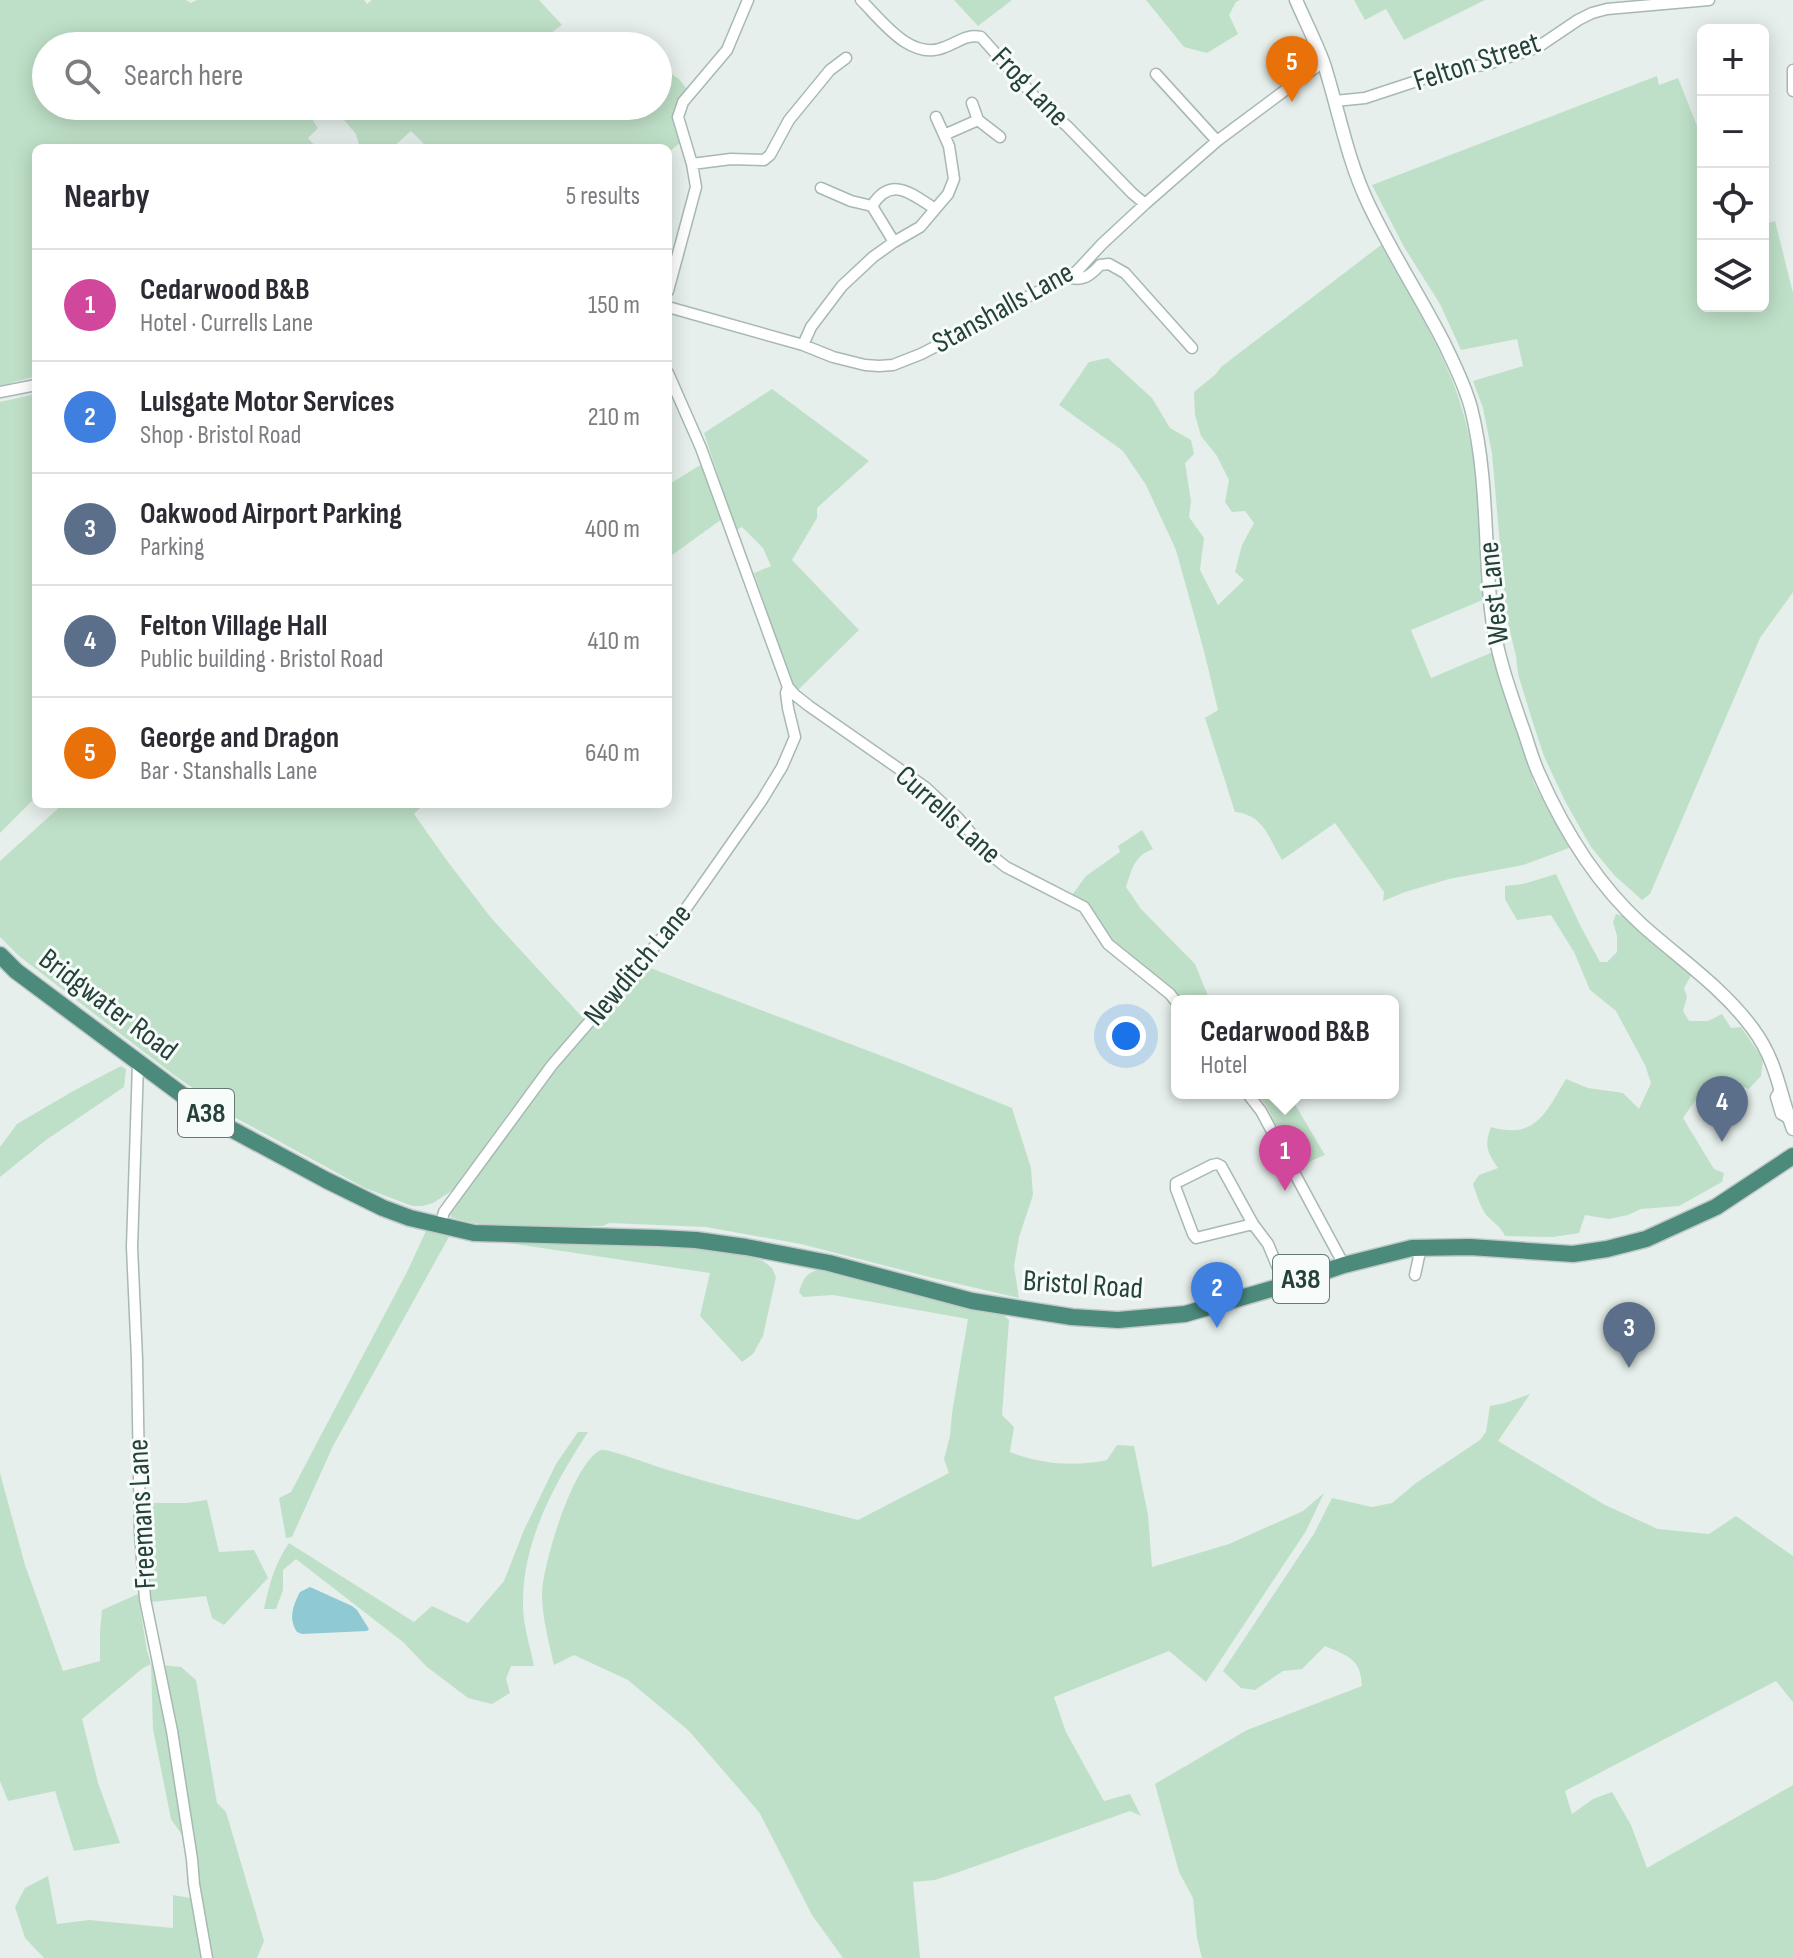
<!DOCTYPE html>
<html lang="en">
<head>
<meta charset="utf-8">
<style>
	body { margin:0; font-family:"Sofia Sans Condensed",sans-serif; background:#f7f7f7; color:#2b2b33 }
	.controls { position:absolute; right:24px; top:24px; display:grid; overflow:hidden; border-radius:12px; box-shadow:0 4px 20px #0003 }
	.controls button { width:72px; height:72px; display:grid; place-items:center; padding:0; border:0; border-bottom:2px solid #e1e1e2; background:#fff; color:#2b2b33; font:40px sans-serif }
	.you { position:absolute; left:1126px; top:1036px; width:28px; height:28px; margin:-20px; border:6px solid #fff; border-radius:50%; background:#1a73e8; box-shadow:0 0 0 12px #1a73e833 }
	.badge { display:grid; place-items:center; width:52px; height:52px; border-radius:50%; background:#0b8043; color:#fff; font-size:26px; font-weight:700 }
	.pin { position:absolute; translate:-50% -66px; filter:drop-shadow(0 2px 4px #0008) }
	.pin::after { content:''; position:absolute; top:42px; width:28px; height:24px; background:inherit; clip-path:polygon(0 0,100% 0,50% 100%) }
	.popup { position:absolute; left:1171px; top:995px; width:228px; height:104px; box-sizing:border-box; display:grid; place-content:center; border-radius:12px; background:#fff; filter:drop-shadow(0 2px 6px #0005); font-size:26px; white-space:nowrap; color:#7c7c81 }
	.popup b { font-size:30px; color:#2b2b33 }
	.popup::after { content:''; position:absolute; left:50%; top:100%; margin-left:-16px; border:16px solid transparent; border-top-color:#fff }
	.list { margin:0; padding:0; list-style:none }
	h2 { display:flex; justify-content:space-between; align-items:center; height:104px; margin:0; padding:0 32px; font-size:34px }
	h2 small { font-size:26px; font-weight:400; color:#7c7c81 }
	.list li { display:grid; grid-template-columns:52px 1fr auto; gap:24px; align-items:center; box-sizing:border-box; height:112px; padding:0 32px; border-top:2px solid #e1e1e2 }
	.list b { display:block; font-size:30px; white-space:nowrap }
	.list p { margin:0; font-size:26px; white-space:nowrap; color:#7c7c81 }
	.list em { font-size:26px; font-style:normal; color:#7c7c81 }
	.icon { flex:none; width:44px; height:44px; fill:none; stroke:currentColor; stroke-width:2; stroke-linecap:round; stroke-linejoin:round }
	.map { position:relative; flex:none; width:1793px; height:1958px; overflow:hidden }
	.search { position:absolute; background:#fff; box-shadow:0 4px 20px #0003; left:32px; top:32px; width:640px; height:88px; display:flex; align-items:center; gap:20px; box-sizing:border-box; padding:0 28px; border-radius:44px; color:#7c7c81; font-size:30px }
	.panel { position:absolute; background:#fff; box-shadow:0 4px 20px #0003; left:32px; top:144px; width:640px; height:664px; border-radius:12px }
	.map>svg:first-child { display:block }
	.green { fill:#bfe0c8 }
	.water { fill:#8ec9d4 }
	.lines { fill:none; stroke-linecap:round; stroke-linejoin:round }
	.minor-casing { stroke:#a8b8b2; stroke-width:13 }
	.tertiary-casing { stroke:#a8b8b2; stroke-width:15 }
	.trunk-casing { stroke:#c2cac8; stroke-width:19 }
	.minor { stroke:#fff; stroke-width:10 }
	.tertiary { stroke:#fff; stroke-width:12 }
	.trunk { stroke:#4c8a7c; stroke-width:16 }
	.labels { text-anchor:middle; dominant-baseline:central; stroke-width:6; stroke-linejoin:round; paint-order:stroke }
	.shield { fill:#f7fbf9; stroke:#637a73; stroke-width:2 }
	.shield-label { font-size:28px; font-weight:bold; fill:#24423a }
	.street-label { font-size:30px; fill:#24423a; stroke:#f7fbf9 }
</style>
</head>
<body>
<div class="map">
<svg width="1793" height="1958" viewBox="0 0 1793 1958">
	<rect width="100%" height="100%" fill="#e6efeb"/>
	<path class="green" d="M0,0H186L191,3L197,0H364L367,4L372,0H539L562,25L551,33L518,46H46V106H325L311,118L318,128L308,138L317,148H36V376L0,386Z
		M954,0H1012L978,26Z
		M1146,0H1240L1236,2L1229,15L1238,34L1207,53L1184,47Z
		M1354,0H1485L1404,40L1386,9L1365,20Z
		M658,65L679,79L686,88C670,114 669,113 682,141L668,153V148H428L411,131L392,148H360L356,134L332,106H658Z
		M1657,76L1659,85L1678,78L1703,141V306H1763V225L1775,221L1793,293V592L1760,638L1650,894L1642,900L1614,875L1591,847L1565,801L1544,756L1534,726L1518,674L1516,656L1506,615L1492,453L1483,408L1473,381L1523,366L1517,339L1461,350L1440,304L1404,247L1372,185Z
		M1381,245C1408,295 1441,344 1459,399C1480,463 1482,531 1485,599L1411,630L1431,678L1493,652L1512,718L1534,783L1569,848L1523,865L1449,879L1405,892L1383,901L1384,892L1335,823L1282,860C1268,837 1264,815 1235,812L1205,718L1218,710L1204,651L1176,550L1146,485L1123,451L1059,405L1089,362L1108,358L1152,398L1170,428L1191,440L1194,454L1185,463L1191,501L1189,517L1204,538L1200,570L1218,605L1244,580L1235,572L1242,545L1254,523L1245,511L1232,512L1225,502L1229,480L1217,456L1201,436L1195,415L1194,392L1216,374L1221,367Z
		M772,389L869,461L817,508V518L792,560L859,630L798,690L792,683L754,573L771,566L763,548L742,527L736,530L704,433Z
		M36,394V797L0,833V402Z
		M702,464L722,519L668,558V485Z
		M63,804H424L414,814L448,862L492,919L584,1019L510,1111L453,1190L433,1203L422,1206H412L365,1188L236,1118L174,1075L19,956L0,937V861Z
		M1142,830L1153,849C1134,856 1132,869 1126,887L1141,909L1195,964L1210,1001H1179L1112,942L1084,903L1072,895L1086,876L1120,852L1118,846Z
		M1556,874L1581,927L1600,962H1607L1617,952V936L1613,922L1616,914L1626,917L1643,935L1693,972L1684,988L1687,997L1683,1011L1689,1021H1708L1722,1014L1731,1028L1741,1027L1763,1059L1761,1076L1749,1089L1719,1077L1704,1088L1683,1118L1714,1169L1724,1173L1722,1182L1679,1206L1641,1209L1628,1215L1609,1219L1585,1215L1579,1233L1553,1237L1505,1236C1501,1227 1494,1223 1487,1216C1480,1207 1477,1195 1473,1184L1479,1175L1498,1168C1487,1152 1484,1146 1491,1127C1536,1140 1546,1112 1566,1079L1588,1088L1623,1093L1639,1109L1651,1083L1645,1065L1616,1011L1590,990L1574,952L1551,915L1517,920L1505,899V886L1523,884Z
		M645,966L903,1064L1012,1108L1031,1168L1033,1195L1019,1237L1014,1266L1019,1298L933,1278L801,1244L706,1227L609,1223L603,1226C557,1226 494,1232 451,1217L450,1213L532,1097Z
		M121,1066L126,1069L124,1087L46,1140L0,1177V1147L17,1124L75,1090Z
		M1255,1093H1288L1325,1155L1313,1160L1299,1169L1266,1105Z
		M426,1231L450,1235L333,1446L292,1537L286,1538L279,1498L291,1492L407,1272Z
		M502,1242L688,1248L744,1255L763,1261L772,1268L776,1277L763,1336L753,1354L742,1362L700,1316L710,1273Z
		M818,1270L1002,1314L1009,1320L1002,1415L1014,1427L1010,1452C1041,1464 1074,1467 1107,1460L1117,1445L1134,1446L1148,1515L1152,1567L1229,1544L1303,1511L1324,1493L1306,1531L1206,1682L1169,1651L1054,1697L1066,1732L1104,1801L1130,1794L1141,1816L1130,1811L956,1873L935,1880L913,1882L920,1958H843L812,1915L759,1812L689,1731L628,1680L574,1655L554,1665C549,1642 542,1618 542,1593C543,1564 573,1462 601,1450C605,1448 650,1464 658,1467C724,1488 791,1503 858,1520L949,1473L944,1459L950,1436L952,1413L968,1319L833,1295L803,1297L799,1292C803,1279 806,1273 818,1270Z
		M1530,1394L1498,1441L1605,1505L1658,1529L1709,1534L1736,1516L1793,1556V1702L1776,1681L1565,1791L1572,1814L1593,1799L1612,1792L1631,1825L1647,1868L1793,1785V1958H1202L1197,1938L1193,1898L1179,1872L1155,1784L1247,1730L1362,1686C1361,1659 1348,1656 1325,1646L1302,1669L1283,1671L1255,1690L1241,1688L1223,1671L1315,1532L1332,1498L1372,1507L1392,1503L1416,1483L1480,1440L1486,1432L1490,1406L1505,1403Z
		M578,1432H588C555,1483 522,1541 523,1605C523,1625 530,1646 534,1666H511L506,1679L510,1693L492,1704L468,1698L427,1667L403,1642L296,1559L283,1570V1590L276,1609H264C269,1585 275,1563 289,1543L414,1622L432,1606L468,1623L504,1581L524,1530L556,1464Z
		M0,1473L25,1565L63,1671L100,1661V1632L102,1610L138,1594L147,1651L151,1664L181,1667L196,1680L217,1803L226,1812L264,1941L257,1958H44L25,1938L15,1907L25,1888L48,1876L57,1924L89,1920L173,1928V1895L190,1898L198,1858L171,1819L153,1729L151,1664L143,1668L82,1719L98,1783L120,1843L74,1851L55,1791L8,1801L0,1781Z
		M207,1500L219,1552L254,1550L268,1578L224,1625L212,1618L206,1596L151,1602L145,1503H186Z"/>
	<path class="water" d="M310,1587L352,1606L357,1610L369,1629L367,1631L302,1634L297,1632C288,1619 293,1605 300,1592Z"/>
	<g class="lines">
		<defs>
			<path id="minor" d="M861,0C882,21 911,62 945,47C959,42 966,34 981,37L1043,106L1067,126L1132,193L1145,204
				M1793,70V91
				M1156,74L1217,141
				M1335,101L1365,98L1444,72L1488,64L1538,47L1578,20L1592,13L1607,9L1709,0
				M972,103L978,120L1000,137
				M944,135L978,120
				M692,164L731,159L764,160L770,155L789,120L830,70L846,58
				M821,188L851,201L872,206L894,242
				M872,206C891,175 912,194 935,209
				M1068,277C1083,282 1091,275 1100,265L1109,264L1125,273L1192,348
				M668,291L696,187L692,164L678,117L683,102L727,50L748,0
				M668,307L803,345L833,357L865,365L879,366L893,365L921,354L956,336L1011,305L1068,277L1077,271L1102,244L1145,204L1217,141L1323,62
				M803,345L811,327L842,286L873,257L894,242L920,227L948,194L954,179L949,146L936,117
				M668,373L701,448L788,687L795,695L809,706L925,787L958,818L987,852L1006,867L1084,907L1108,944L1170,994L1177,1003
				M0,392L36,385
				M138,1064L132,1247L137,1359L140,1533L145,1599L172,1731L192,1859L194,1884L207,1958
				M1781,1089L1776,1097L1781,1114L1790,1119
				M1247,1093L1261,1111L1344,1265
				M1253,1224L1196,1238L1193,1234L1176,1189V1183L1212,1165L1217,1164L1221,1166L1253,1224L1268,1244L1285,1285
				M440,1226L444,1212L552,1065L680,917L762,800L782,767L795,737L788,708L786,693L788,687
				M1415,1275L1421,1247"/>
			<path id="tertiary" d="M1296,0C1305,21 1316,42 1324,64C1339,111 1347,159 1368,203C1391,252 1420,296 1444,343C1454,364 1465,385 1471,408C1488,475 1484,542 1491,610C1495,649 1509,689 1522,726C1528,742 1532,759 1539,774C1564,831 1596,883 1642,925C1680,959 1723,988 1753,1029C1778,1063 1779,1093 1793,1129"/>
			<path id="trunk" d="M0,955L16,971L220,1123L326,1180L383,1208L410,1218L474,1233L658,1238L696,1240L746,1247L829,1263L972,1301L1072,1317L1118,1320L1185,1314L1285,1285L1344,1265L1412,1248L1470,1247L1573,1254L1607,1249L1646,1239L1716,1207L1793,1156"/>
		</defs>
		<use href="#minor" class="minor-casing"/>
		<use href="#tertiary" class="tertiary-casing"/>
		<use href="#trunk" class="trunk-casing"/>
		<use href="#minor" class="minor"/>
		<use href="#tertiary" class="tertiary"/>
		<use href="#trunk" class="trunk"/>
	</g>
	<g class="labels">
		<g class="shield">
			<rect x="178" y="1089" width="56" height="48" rx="6"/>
			<rect x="1273" y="1255" width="56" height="48" rx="6"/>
		</g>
		<g class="shield-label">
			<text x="206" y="1113">A38</text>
			<text x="1301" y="1279">A38</text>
		</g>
		<g class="street-label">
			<text transform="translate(1477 62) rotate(-18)">Felton Street</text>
			<text transform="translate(1030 87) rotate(46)">Frog Lane</text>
			<text transform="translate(1003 308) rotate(-29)">Stanshalls Lane</text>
			<text transform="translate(1494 593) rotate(-96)">West Lane</text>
			<text transform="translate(948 815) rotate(42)">Currells Lane</text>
			<text transform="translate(638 965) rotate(-50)">Newditch Lane</text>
			<text transform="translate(108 1005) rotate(37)">Bridgwater Road</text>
			<text transform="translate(1083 1285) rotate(4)">Bristol Road</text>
			<text transform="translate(142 1514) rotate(-93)">Freemans Lane</text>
		</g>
	</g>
</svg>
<div class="controls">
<button>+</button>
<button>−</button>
<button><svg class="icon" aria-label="locate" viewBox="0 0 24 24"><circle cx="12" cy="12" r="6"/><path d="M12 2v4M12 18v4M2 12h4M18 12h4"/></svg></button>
<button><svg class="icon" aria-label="layers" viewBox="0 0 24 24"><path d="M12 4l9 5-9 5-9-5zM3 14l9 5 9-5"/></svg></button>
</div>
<div class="you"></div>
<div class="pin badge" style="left:1285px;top:1191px;background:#d1479c">1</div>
<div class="popup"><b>Cedarwood B&amp;B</b>Hotel</div>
<div class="pin badge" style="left:1217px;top:1328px;background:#3f7fe0">2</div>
<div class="pin badge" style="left:1629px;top:1368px;background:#5c6f8a">3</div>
<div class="pin badge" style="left:1722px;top:1142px;background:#5c6f8a">4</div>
<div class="pin badge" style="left:1292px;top:102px;background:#e8710a">5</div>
<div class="search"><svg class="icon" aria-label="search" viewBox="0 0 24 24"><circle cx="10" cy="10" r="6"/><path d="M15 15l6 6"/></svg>Search here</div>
<section class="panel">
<h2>Nearby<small>5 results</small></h2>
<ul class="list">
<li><span class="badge" style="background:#d1479c">1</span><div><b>Cedarwood B&amp;B</b><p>Hotel · Currells Lane</p></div><em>150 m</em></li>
<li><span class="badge" style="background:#3f7fe0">2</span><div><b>Lulsgate Motor Services</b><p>Shop · Bristol Road</p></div><em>210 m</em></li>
<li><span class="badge" style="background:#5c6f8a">3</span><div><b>Oakwood Airport Parking</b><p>Parking</p></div><em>400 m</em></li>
<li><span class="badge" style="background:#5c6f8a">4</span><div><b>Felton Village Hall</b><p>Public building · Bristol Road</p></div><em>410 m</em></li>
<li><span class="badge" style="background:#e8710a">5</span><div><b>George and Dragon</b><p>Bar · Stanshalls Lane</p></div><em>640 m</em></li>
</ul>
</section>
</div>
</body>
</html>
